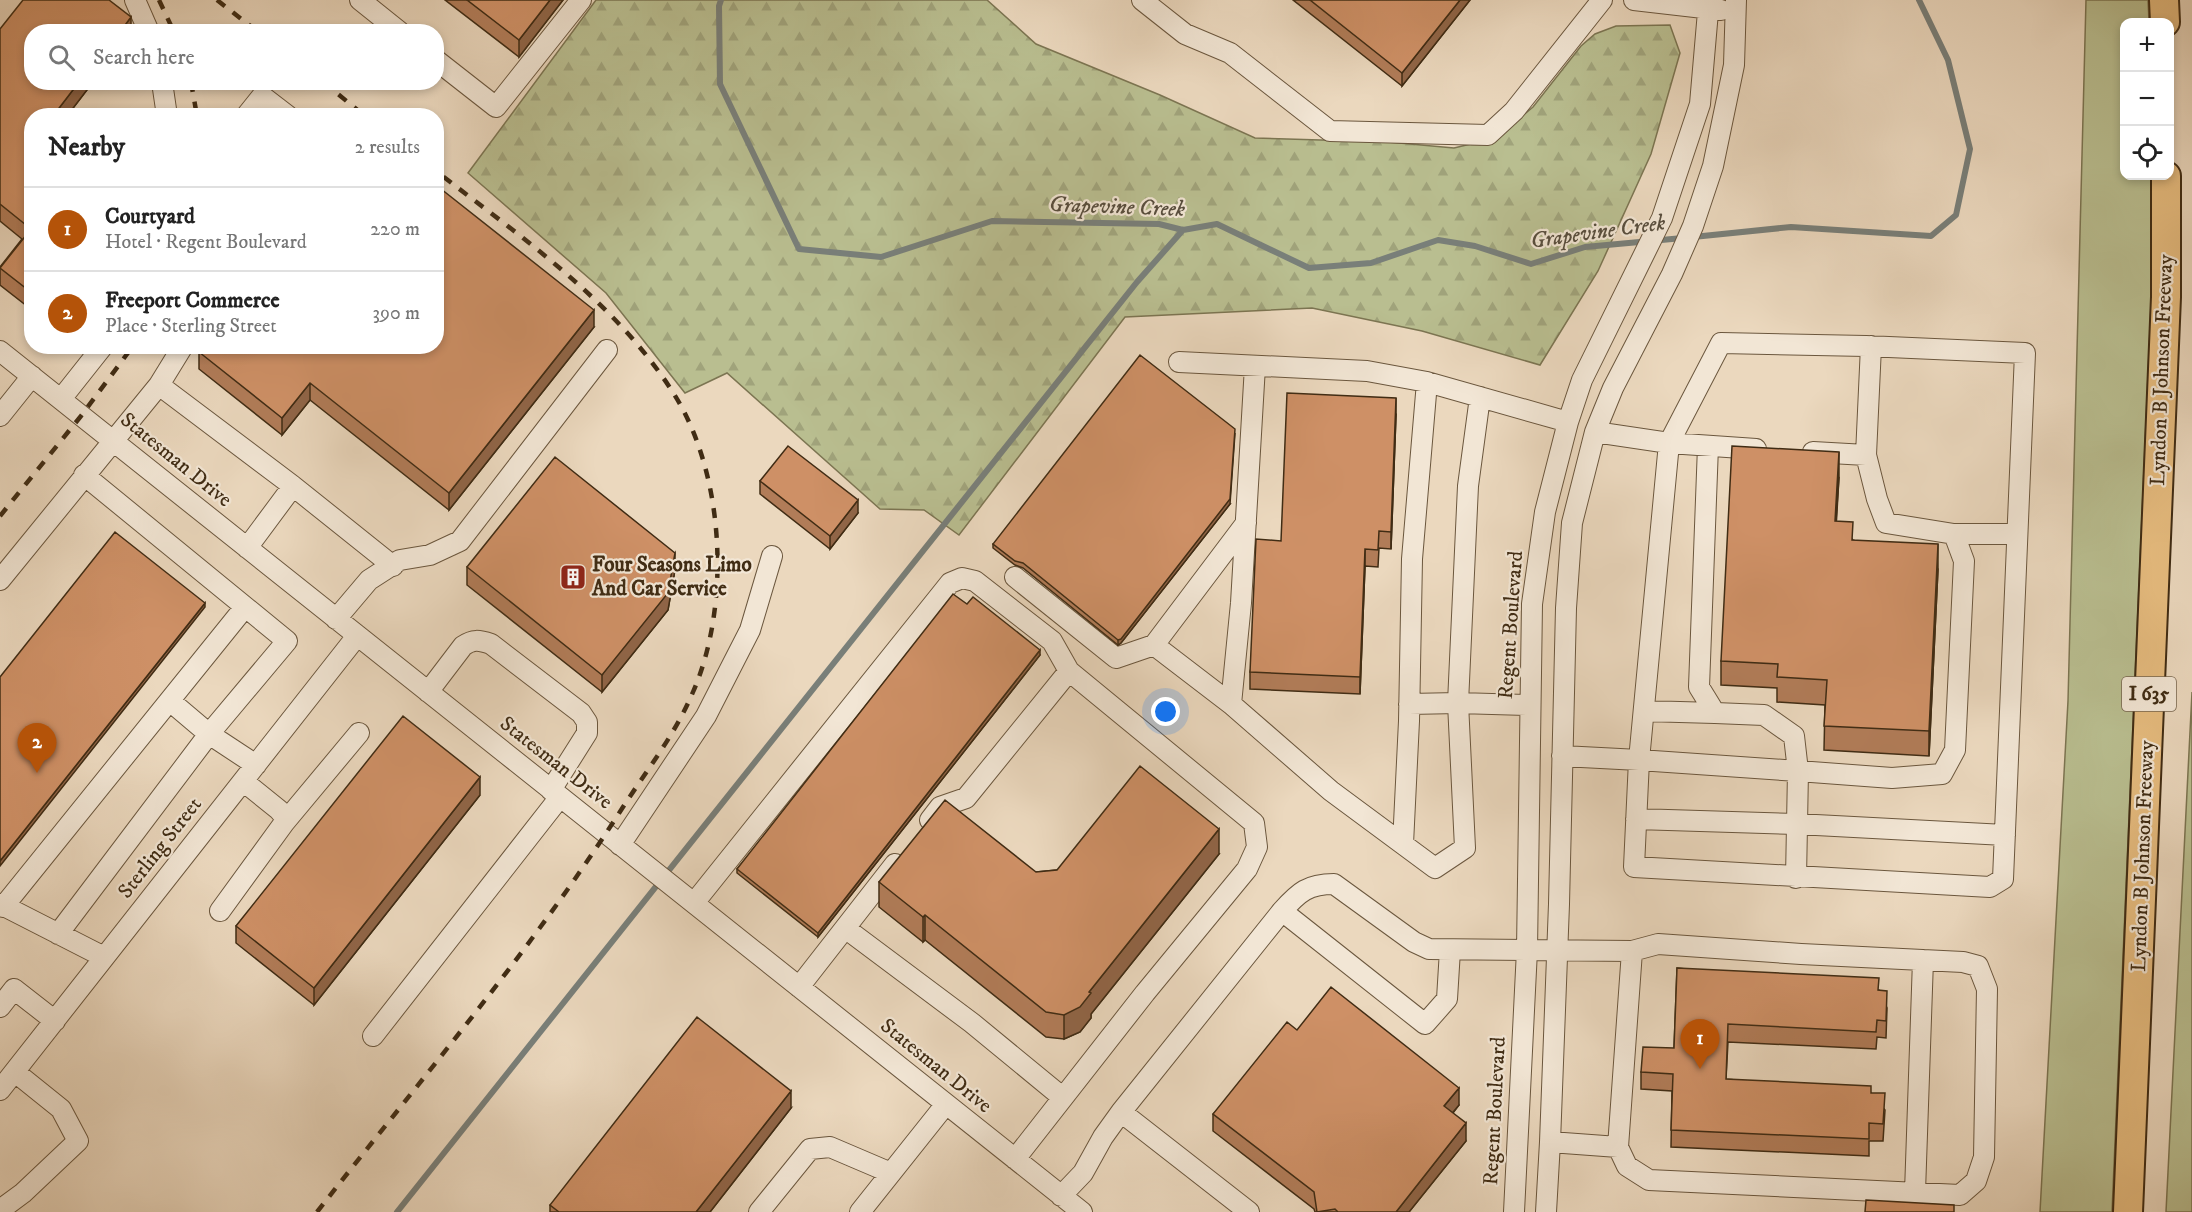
<!DOCTYPE html>
<html lang="en">
<head>
<meta charset="utf-8">
<style>
	body { margin:0; font-family:"IM FELL DW Pica",serif; background:#f2f2f2; color:#222 }
	.controls { position:absolute; right:18px; top:18px; display:grid; overflow:hidden; border-radius:12px; box-shadow:0 3px 9px #0003 }
	.controls button { width:54px; height:54px; display:grid; place-items:center; padding:0; border:0; border-bottom:2px solid #e0e0e0; background:#fff; color:#222; font:30px sans-serif }
	.you { position:absolute; left:1166px; top:712px; width:21px; height:21px; margin:-15px; border:4px solid #fff; border-radius:50%; background:#1a73e8; box-shadow:0 0 0 9px #1a73e833 }
	.badge { display:grid; place-items:center; width:39px; height:39px; border-radius:50%; background:#b45309; color:#fff; font-size:20px; font-weight:700 }
	.pin { position:absolute; translate:-50% -50px; filter:drop-shadow(0 2px 3px #0008) }
	.pin::after { content:''; position:absolute; top:32px; width:21px; height:18px; background:inherit; clip-path:polygon(0 0,100% 0,50% 100%) }
	.list { margin:0; padding:0; list-style:none }
	h2 { display:flex; justify-content:space-between; align-items:center; height:78px; margin:0; padding:0 24px; font-size:26px }
	h2 small { font-size:20px; font-weight:400; color:#767676 }
	.list li { display:grid; grid-template-columns:39px 1fr auto; gap:18px; align-items:center; box-sizing:border-box; height:84px; padding:0 24px; border-top:2px solid #e0e0e0 }
	.list b { display:block; font-size:22px; white-space:nowrap }
	.list p { margin:0; font-size:20px; white-space:nowrap; color:#767676 }
	.list em { font-size:20px; font-style:normal; color:#767676 }
	.icon { flex:none; width:33px; height:33px; fill:none; stroke:currentColor; stroke-width:2; stroke-linecap:round; stroke-linejoin:round }
	.map { position:relative; flex:none; width:2192px; height:1212px; overflow:hidden }
	.search { position:absolute; background:#fff; box-shadow:0 3px 9px #0003; left:24px; top:24px; width:420px; height:66px; display:flex; align-items:center; gap:15px; box-sizing:border-box; padding:0 21px; border-radius:24px; color:#767676; font-size:22px }
	.panel { position:absolute; background:#fff; box-shadow:0 3px 9px #0003; left:24px; top:108px; width:420px; height:246px; border-radius:24px }
	.map>svg:first-child { display:block }
	.green { fill:#b9be90; stroke:#7c7552; stroke-width:1.5 }
	.forest { fill:url(#forest-firs); stroke:#7c7552; stroke-width:1.5 }
	.lines { fill:none; stroke-linecap:round; stroke-linejoin:round }
	.stream { stroke:#797f79; stroke-width:6 }
	.minor-casing { stroke:#6b573e; stroke-width:22 }
	.highway-casing { stroke:#402c14; stroke-width:32 }
	.minor { stroke:#f2e6d5; stroke-width:20 }
	.highway { stroke:#e6bc7f; stroke-width:28 }
	.rail { stroke:#402c14; stroke-width:4.5; stroke-dasharray:10 10; stroke-linecap:butt }
	.wall { fill:#b17c58; stroke:#402c14; stroke-width:1.5 }
	.shaded-wall { fill:#906547; stroke:#402c14; stroke-width:1.5 }
	.building { fill:#ce9066; stroke:#402c14; stroke-width:1.5 }
	.labels { text-anchor:middle; dominant-baseline:central; stroke-width:4.5; stroke-linejoin:round; paint-order:stroke }
	.shield { fill:#f2e6d5; stroke:#75644e; stroke-width:1.5 }
	.shield-label { font-size:20px; font-weight:bold; fill:#402c14 }
	.street-label { font-size:21px; fill:#402c14; stroke:#f2e6d5 }
	.poi-label { font-size:21px; font-weight:bold; fill:#402c14; stroke:#f2e6d5; text-anchor:start }
	.water-label { font-size:22px; font-style:italic; fill:#584e3e; stroke:#f2e6d5 }
</style>
</head>
<body>
<div class="map">
<svg width="2192" height="1212" viewBox="0 0 2192 1212">
	<defs>
		<pattern id="forest-firs" width="22" height="20" patternUnits="userSpaceOnUse" patternTransform="scale(1.5)"><rect width="22" height="20" fill="#b9be90"/><path d="M5 1l3.5 6h-7zM16 11l3.5 6h-7z" fill="#a0a37b"/></pattern>
	</defs>
	<rect width="100%" height="100%" fill="#ebd8be"/>
	<filter id="stains"><feTurbulence type="fractalNoise" baseFrequency=".00333" numOctaves="4"/><feColorMatrix values="0 0 0 0 .2 0 0 0 0 .09 0 0 0 0 .02 0 0 0 .5 -.17"/></filter>
	<radialGradient id="worn" r=".72"><stop offset=".6" stop-color="#630" stop-opacity="0"/><stop offset="1" stop-color="#630" stop-opacity=".3"/></radialGradient>
	<path class="green" d="M2086,0H2148L2149,22H2124V176H2155L2156,189L2112,1212H2040L2068,701Z
		M2192,692V1212H2166Z"/>
	<path class="forest" d="M596,0H987L1036,44L1160,95L1255,138L1388,142L1454,148L1496,138L1533,107L1581,46L1595,34L1616,26L1670,25L1680,53L1651,154L1598,271L1540,365L1422,331L1312,308L1125,317L959,535L924,510L880,509L727,373L685,393L606,293L468,173Z"/>
	<g class="lines">
		<path class="stream" d="M721,0L719,6L720,84L799,249L881,257L992,221L1159,224L1183,230L1217,224L1309,268L1371,263L1438,240L1475,246L1531,264L1585,247L1683,238
			M1693,237L1791,227L1931,236L1956,215L1970,149L1948,60L1919,0
			M397,1212L1137,282L1183,230"/>
		<defs>
			<path id="minor" d="M135,0L149,32
				M360,0L400,32
				M1142,0L1185,34L1230,53L1330,131L1488,135L1514,111L1602,0
				M1634,0L1721,10
				M436,60L496,107L581,0
				M162,82L167,116
				M246,116L262,96L288,116
				M0,351L1082,1212
				M1179,362L1367,371L1427,382L1568,422
				M1255,366L1241,603L1231,704L1331,791L1435,868L1465,848L1458,703L1530,705
				M159,385L293,486L393,566
				M61,399L103,346
				M0,416L32,376
				M1708,446L1699,687L1715,713L1764,715L1794,736L1798,771L1892,778L1942,774L1955,750L1964,561L1954,534L1886,523L1877,499L1866,455
				M1756,449L1669,443L1639,760L1798,771L1796,878
				M1813,452L1866,455L1871,346
				M84,475L287,641L209,734L256,765
				M1954,534H2017
				M247,548L293,486
				M1015,577L1116,658L1154,645
				M0,580L159,385L183,346
				M336,619L369,580L400,560L430,555L460,541L607,350
				M428,692L463,646C473,639 479,640 491,644L581,713L587,722V733L551,790
				M1231,704L1154,645L1246,523
				M1409,704L1458,703L1468,486L1480,397
				M1644,711L1715,713
				M1562,756L1639,760L1634,867L1990,887L2003,879L2025,353L1866,346L1721,343L1669,443L1595,432
				M1636,819L1797,824L2005,835
				M930,820L940,807L966,798L1069,671L1254,823L1257,847L1247,869L1145,993L1015,1159
				M284,823L359,733
				M1403,844L1409,721L1412,559L1427,382
				M620,845L706,716L750,630L772,556
				M694,903L950,583L962,578L975,581L1052,641L1069,671
				M0,904L104,957
				M3,907L245,607
				M220,911L284,823V816L279,810L243,781
				M1282,911L1425,1024L1447,999L1450,950
				M845,928L972,1023L1062,1097
				M58,934L209,734L170,701
				M799,987L895,864
				M0,1007L14,989L55,1021
				M373,1036L560,797
				M0,1090L357,636
				M1121,1112L1249,1212
				M1618,1147L1632,951
				M1915,1192L1923,960
				M1061,1196L1083,1173L1103,1137L1121,1112L1282,911C1299,892 1308,884 1334,884L1414,942L1429,949L1632,951L1658,944L1801,954L1963,962L1978,966L1987,989L1984,1157L1976,1181L1960,1195L1649,1180L1627,1166L1618,1147L1550,1142
				M0,1210L23,1193L78,1141L61,1109L15,1072
				M759,1212L810,1149L830,1147L891,1173
				M860,1212L946,1104
				M1514,1212L1527,950L1532,604L1545,512L1568,422L1582,380L1662,218L1700,104L1709,0
				M1546,1212L1550,1142L1559,904L1566,608L1572,523L1595,432L1613,388L1672,274L1693,226L1713,166L1734,65L1736,0"/>
			<path id="highway" d="M2164,0L2165,22
				M2128,1212L2166,297V176"/>
		</defs>
		<use href="#minor" class="minor-casing"/>
		<use href="#highway" class="highway-casing"/>
		<use href="#minor" class="minor"/>
		<use href="#highway" class="highway"/>
		<path class="rail" d="M159,0L174,32
			M217,0L258,32
			M191,82L197,116
			M323,82L365,116
			M0,516L81,416L133,346
			M317,1212C421,1079 532,950 623,807C647,770 676,733 693,692C731,605 725,475 674,394C616,302 521,237 436,171"/>
	</g>
	<path class="wall" d="M445,0H563L519,57Z
		M1293,0H1470L1402,86Z
		M0,29L131,32L93,82L67,116H32V310L0,285V267L22,239L0,221Z
		M594,327L449,510L310,400L282,435L199,369V352Z
		M1396,415L1391,549L1379,548L1378,567L1365,566L1360,694L1250,689V672L1281,541Z
		M1839,477L1836,521L1853,540L1938,569L1929,756L1824,750L1825,705L1777,702V688L1721,685V661Z
		M760,481L858,513L830,549L760,494Z
		M1230,504L1121,643L1118,645L1023,568L1015,565L993,548V544Z
		M467,567L675,570L668,610L602,692L467,585Z
		M967,604L1040,655L818,937L737,873V869Z
		M480,795L314,1005L236,943V926Z
		M1219,854L1091,1014V1018L1080,1032L1064,1039L1046,1037L925,940L923,942L879,907V882L1036,872Z
		M1677,968L1879,990L1887,1008L1886,1038L1877,1037L1876,1049L1728,1042L1726,1079L1871,1093L1885,1110L1883,1141H1869V1156L1671,1147L1672,1091L1641,1089V1072L1674,1048Z
		M1297,1030L1459,1105L1453,1113L1466,1141L1409,1212H1315L1314,1209L1213,1131V1114Z
		M791,1108L710,1212H550V1205Z"/>
	<path class="shaded-wall" d="M550,0H563L519,57V40Z
		M1460,0H1470L1402,86V73Z
		M131,17V32H120Z
		M79,82H93L67,116H53Z
		M594,310V327L449,510V493Z
		M310,383V400L282,435V418Z
		M1396,398V415L1391,549V532Z
		M1235,433L1230,504L1121,643L1118,645V640Z
		M1839,452V477L1835,546V521Z
		M858,500V513L830,549V536Z
		M1938,544V569L1929,756V731Z
		M1365,549V566L1360,694V677Z
		M675,553V570L668,610L602,692V675Z
		M205,603V607L0,866V861Z
		M1040,650V655L818,937V933Z
		M480,777V795L314,1005V988Z
		M1219,829V854L1091,1014V1018L1080,1032L1064,1039V1015L1089,992Z
		M925,915V940L923,942V917Z
		M1459,1088V1105L1444,1123V1106Z
		M791,1091V1108L710,1212H696Z
		M1466,1123V1141L1409,1212H1396Z"/>
	<path class="building" d="M23,0H109L131,17L120,32H32V82H79L53,116H32V293L0,268L31,229L0,204V29Z
		M467,0H550L519,40Z
		M1310,0H1460L1402,73Z
		M436,185L594,310L449,493L310,383L282,418L199,352L204,346H436Z
		M1140,355L1235,429L1230,499L1121,639L1118,640L1023,563L1015,561L993,544Z
		M1287,393L1396,398L1391,532L1379,531L1378,550L1365,549L1360,677L1250,672L1256,539L1281,541Z
		M788,446L858,500L830,536L760,481Z
		M1732,446L1839,452L1835,521L1853,522L1852,540L1938,544L1929,731L1824,726L1827,680L1777,677L1778,664L1721,661Z
		M555,457L675,553L668,593L602,675L467,567Z
		M115,532L205,603L0,861V677Z
		M953,594L967,604L973,597L1040,650L818,933L737,869Z
		M403,716L480,777L314,988L236,926Z
		M1140,766L1219,829L1089,992L1091,993L1080,1007L1064,1015L1046,1012L925,915L923,917L879,882L945,800L1036,872L1057,870Z
		M1677,968L1879,978L1878,990L1887,991L1886,1021L1877,1020L1876,1032L1728,1024L1726,1079L1871,1086V1093H1885L1883,1124L1869,1123V1139L1671,1130L1673,1074L1641,1072L1643,1047L1674,1048Z
		M1331,987L1459,1088L1444,1106L1466,1123L1396,1212H1338L1335,1209L1317,1212L1314,1192L1213,1114L1287,1022L1297,1030Z
		M697,1017L791,1091L696,1212H559L550,1205Z
		M1866,1200L1954,1205V1212H1865Z"/>
	<defs>
		<symbol id="building-square" viewBox="-11 -11 22 22"><rect x="-9" y="-9" width="18" height="18" rx="4" fill="#8f2418" stroke="#f2e6d5"/><path d="M-4-6H4V6H1V3H-1V6H-4ZM-2.5-4.3h1.7v1.8h-1.7ZM.8-4.3h1.7v1.8H.8ZM-2.5-1h1.7V.8h-1.7ZM.8-1h1.7V.8H.8Z" fill="#fff"/></symbol>
	</defs>
	<g fill-rule="evenodd">
		<use href="#building-square" x="558" y="562" width="30" height="30"/>
	</g>
	<g class="labels">
		<rect class="shield" x="2122" y="677" width="54" height="34" rx="4.5"/>
		<g class="shield-label">
			<text x="2149" y="694">I 635</text>
		</g>
		<g class="street-label">
			<text transform="translate(2162 370) rotate(-88)">Lyndon B Johnson Freeway</text>
			<text transform="translate(176 460) rotate(39)">Statesman Drive</text>
			<text transform="translate(1511 625) rotate(-86)">Regent Boulevard</text>
			<text transform="translate(556 763) rotate(38)">Statesman Drive</text>
			<text transform="translate(160 848) rotate(-52)">Sterling Street</text>
			<text transform="translate(2143 856) rotate(-88)">Lyndon B Johnson Freeway</text>
			<text transform="translate(936 1066) rotate(39)">Statesman Drive</text>
			<text transform="translate(1495 1111) rotate(-87)">Regent Boulevard</text>
		</g>
		<g class="poi-label">
			<text x="592" y="565">Four Seasons Limo<tspan x="592" dy="24">And Car Service</tspan></text>
		</g>
		<g class="water-label">
			<text transform="translate(1117 207) rotate(2)">Grapevine Creek</text>
			<text transform="translate(1598 232) rotate(-8)">Grapevine Creek</text>
		</g>
	</g>
	<rect width="100%" height="100%" filter="url(#stains)"/>
	<rect width="100%" height="100%" fill="url(#worn)"/>
</svg>
<div class="controls">
<button>+</button>
<button>−</button>
<button><svg class="icon" aria-label="locate" viewBox="0 0 24 24"><circle cx="12" cy="12" r="6"/><path d="M12 2v4M12 18v4M2 12h4M18 12h4"/></svg></button>
</div>
<div class="you"></div>
<div class="pin badge" style="left:1700px;top:1069px">1</div>
<div class="pin badge" style="left:37px;top:773px">2</div>
<div class="search"><svg class="icon" aria-label="search" viewBox="0 0 24 24"><circle cx="10" cy="10" r="6"/><path d="M15 15l6 6"/></svg>Search here</div>
<section class="panel">
<h2>Nearby<small>2 results</small></h2>
<ul class="list">
<li><span class="badge">1</span><div><b>Courtyard</b><p>Hotel · Regent Boulevard</p></div><em>220 m</em></li>
<li><span class="badge">2</span><div><b>Freeport Commerce</b><p>Place · Sterling Street</p></div><em>390 m</em></li>
</ul>
</section>
</div>
</body>
</html>
